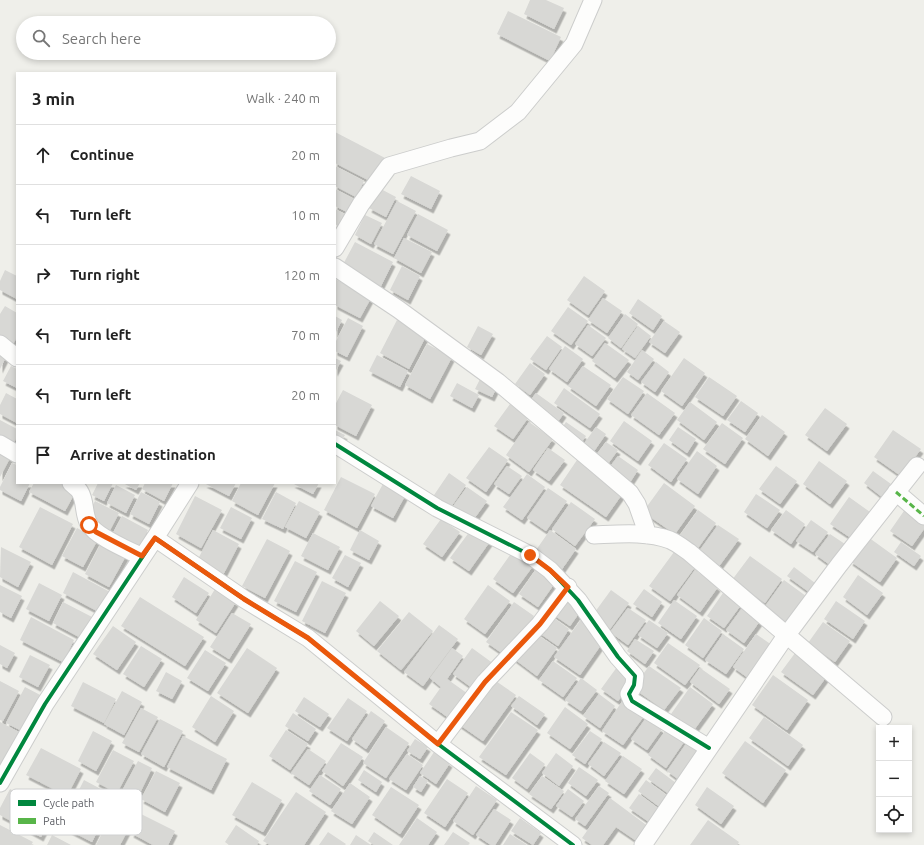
<!DOCTYPE html>
<html lang="en">
<head>
<meta charset="utf-8">
<style>
	body { margin:0; font-family:Ubuntu,sans-serif; background:#f2f2f2; color:#222 }
	.controls { position:absolute; right:12px; bottom:12px; display:grid; overflow:hidden; border-radius:0px; box-shadow:0 2px 6px #0003 }
	.controls button { width:36px; height:36px; display:grid; place-items:center; padding:0; border:0; border-bottom:1px solid #e0e0e0; background:#fff; color:#222; font:20px sans-serif }
	.stop { position:absolute; width:12px; height:12px; margin:-9px; border:3px solid #ea580c; border-radius:50%; background:#fff }
	.stop.end { background:#ea580c; border-color:#fff; box-shadow:0 1px 4px #0008 }
	.list { margin:0; padding:0; list-style:none }
	h2 { display:flex; justify-content:space-between; align-items:center; height:52px; margin:0; padding:0 16px; font-size:17px }
	h2 small { font-size:13px; font-weight:400; color:#767676 }
	.list li { display:grid; grid-template-columns:26px 1fr auto; gap:12px; align-items:center; box-sizing:border-box; height:60px; padding:0 16px; border-top:1px solid #e0e0e0 }
	.list b { display:block; font-size:15px; white-space:nowrap }
	.list em { font-size:13px; font-style:normal; color:#767676 }
	.icon { flex:none; width:22px; height:22px; fill:none; stroke:currentColor; stroke-width:2; stroke-linecap:round; stroke-linejoin:round }
	.map { position:relative; flex:none; width:924px; height:845px; overflow:hidden }
	.search { position:absolute; background:#fff; box-shadow:0 2px 6px #0003; left:16px; top:16px; width:320px; height:44px; display:flex; align-items:center; gap:10px; box-sizing:border-box; padding:0 14px; border-radius:22px; color:#767676; font-size:15px }
	.panel { position:absolute; background:#fff; box-shadow:0 2px 6px #0003; left:16px; top:72px; width:320px; height:412px; border-radius:0px }
	.map>svg:first-child { display:block }
	.building { fill:#d8d8d5; filter:url(#shadow) }
	.lines { fill:none; stroke-linecap:round; stroke-linejoin:round }
	.street-casing { stroke:#cccdcc; stroke-width:19 }
	.street { stroke:#fdfdfc; stroke-width:17 }
	.quiet { stroke:#58b549; stroke-width:3; stroke-dasharray:6 3; stroke-linecap:butt }
	.cycleway-casing { stroke:#fff; stroke-width:6 }
	.cycleway { stroke:#00873e; stroke-width:4 }
	.route { stroke:#ea580c; stroke-width:5 }
	.key { fill:#fff; stroke:#cfd0d1; stroke-width:1 }
	.key-label { font-size:11px; fill:#5f6167 }
</style>
</head>
<body>
<div class="map">
<svg width="924" height="845" viewBox="0 0 924 845">
	<defs>
		<filter id="shadow"><feDropShadow dx="2.5" dy="4.5" stdDeviation="0" flood-color="#0004"/></filter>
	</defs>
	<rect width="100%" height="100%" fill="#efefea"/>
	<path class="building" d="M530,0H546L564,8L554,29L524,14Z
		M508,11L561,37L550,61L497,34Z
		M335,132L385,158L372,182L335,163Z
		M335,166L364,181L356,197L335,186Z
		M411,176L440,191L431,209L401,194Z
		M379,188L396,197L386,217L369,208Z
		M335,189L358,201L351,214L335,206Z
		M397,201L416,211L393,254L374,244Z
		M335,209L347,215L340,227L335,224Z
		M418,214L448,230L437,251L407,235Z
		M365,215L382,223L371,244L355,235Z
		M404,238L432,252L421,273L394,258Z
		M355,242L393,262L377,294L338,274Z
		M402,266L420,276L408,300L390,290Z
		M5,270L17,276V299L0,290V281Z
		M584,276L605,291L588,315L567,300Z
		M335,279L371,298L360,318L335,305Z
		M603,298L622,311L607,333L588,320Z
		M638,299L662,316L653,330L629,313Z
		M5,306L17,313V337L12,346L0,340V314Z
		M568,307L588,321L571,345L551,331Z
		M625,314L638,324L621,348L608,338Z
		M335,316L342,320L335,334Z
		M348,318L363,326L347,357L335,351V343Z
		M397,320L426,336L409,369L380,353Z
		M664,321L680,332L665,353L649,342Z
		M588,325L606,338L592,356L575,344Z
		M478,326L493,334L481,355L467,347Z
		M638,326L651,336L635,358L622,349Z
		M547,336L562,347L546,370L530,359Z
		M605,343L629,360L615,378L592,361Z
		M0,344L10,349L0,369Z
		M427,344L452,357L430,399L405,385Z
		M565,346L583,359L567,382L549,369Z
		M642,350L654,359L638,380L627,372Z
		M377,355L408,371L400,387L369,371Z
		M335,358L341,361L335,372Z
		M684,358L705,373L682,406L661,391Z
		M656,362L669,372L655,392L641,382Z
		M530,363L545,374L530,395L515,384Z
		M11,366L17,369V388L3,381Z
		M583,366L611,385L596,406L568,386Z
		M481,377L498,385L492,397L475,389Z
		M623,377L644,391L628,414L607,399Z
		M709,377L737,396L723,416L695,397Z
		M457,383L479,395L472,408L450,396Z
		M564,388L600,414L590,428L554,403Z
		M343,390L372,405L356,436L335,425V405Z
		M6,393L17,399V423L0,414V405Z
		M536,393L564,413L555,426L526,406Z
		M647,393L675,413L659,435L631,415Z
		M741,401L758,413L745,432L727,420Z
		M690,402L717,422L704,440L677,420Z
		M510,404L528,418L513,439L494,426Z
		M825,408L847,424L827,451L805,435Z
		M762,415L785,432L768,456L745,439Z
		M0,420L17,429V437L13,444L0,437Z
		M624,421L652,441L638,461L610,441Z
		M529,422L553,439L529,472L506,455Z
		M566,422L586,436L579,446L559,432Z
		M722,423L743,438L725,464L703,449Z
		M596,427L606,434L590,457L580,449Z
		M678,427L696,439L687,453L669,440Z
		M335,430L345,435L335,453Z
		M893,430L921,449L901,476L874,457Z
		M606,442L618,450L605,468L593,459Z
		M664,443L687,459L671,482L648,465Z
		M489,447L508,460L486,492L466,478Z
		M548,448L565,460L549,481L533,470Z
		M0,450L11,456L0,477Z
		M697,451L717,466L698,494L677,479Z
		M618,456L638,470L627,487L606,472Z
		M577,460L623,493L606,517L560,485Z
		M819,461L847,481L830,504L803,484Z
		M12,463L17,465V483H30L21,501L0,490V487Z
		M507,466L522,476L509,494L494,484Z
		M776,466L797,481L780,504L759,489Z
		M873,471L891,484L882,497L864,483Z
		M449,473L466,485L449,510L432,498Z
		M527,474L545,487L522,520L503,507Z
		M341,477L375,494L357,528L324,510Z
		M384,482L406,494L393,518L371,506Z
		M34,483H65L77,489L65,511L29,492Z
		M98,483H113L104,501L92,495Z
		M123,483H140L136,490Z
		M145,483H173L164,501L142,489Z
		M204,483H236L229,496Z
		M241,483H275L258,515L232,501Z
		M292,483H319L313,494Z
		M664,483L695,506L675,534L643,512Z
		M116,485L135,495L126,513L107,503Z
		M467,487L487,501L471,523L451,509Z
		M548,488L567,501L546,531L527,518Z
		M141,492L160,502L149,524L130,514Z
		M276,492L296,503L283,529L262,519Z
		M756,494L780,510L767,528L744,512Z
		M195,496L222,510L201,548L176,534Z
		M849,497L870,512L851,538L830,524Z
		M95,501L119,513L109,532L85,520Z
		M299,501L320,512L306,538L285,527Z
		M571,502L595,519L575,546L552,529Z
		M40,507L73,524L52,565L19,547Z
		M231,507L252,518L241,539L220,528Z
		M906,508L924,521V529L912,546L890,531Z
		M698,510L716,523L698,548L680,535Z
		M786,510L805,524L791,544L771,530Z
		M122,516L148,530L140,546L113,533Z
		M441,519L460,532L442,557L423,544Z
		M811,520L828,532L813,552L796,541Z
		M718,525L739,539L717,569L697,554Z
		M473,527L491,540L469,571L450,558Z
		M77,528L98,539L83,567L62,556Z
		M213,530L239,544L223,575L197,561Z
		M360,530L379,541L369,560L350,550Z
		M550,530L576,549L560,572L534,553Z
		M313,533L340,547L328,570L301,556Z
		M830,534L845,544L830,565L815,554Z
		M868,537L897,558L880,582L850,561Z
		M103,539L128,552L109,587L85,574Z
		M267,539L290,551L265,598L242,586Z
		M901,542L921,556L914,566L894,552Z
		M1,547L31,562L18,587L0,577Z
		M515,548L536,562L513,593L493,579Z
		M674,552L695,567L670,601L649,586Z
		M345,555L361,563L348,587L332,578Z
		M750,556L782,579L765,603L732,580Z
		M295,561L317,572L296,612L274,601Z
		M538,566L557,580L538,607L519,594Z
		M794,567L815,583L809,592L787,576Z
		M695,570L718,587L700,612L677,595Z
		M73,572L110,592L99,612L63,593Z
		M858,575L883,593L867,615L843,597Z
		M184,577L209,593L196,613L172,597Z
		M784,580L810,599L787,630L761,612Z
		M322,581L346,593L325,633L302,621Z
		M39,583L62,595L49,621L26,609Z
		M0,585L22,596L11,618L0,612Z
		M488,585L510,601L485,634L464,619Z
		M215,589L236,602L216,633L196,620Z
		M644,589L662,602L652,617L633,604Z
		M611,590L629,603L610,629L592,616Z
		M723,593L741,605L724,628L707,616Z
		M560,594L582,609L570,626L548,611Z
		M140,597L204,637L185,666L121,626Z
		M674,600L697,616L681,639L658,623Z
		M380,601L399,616L374,646L356,631Z
		M836,601L865,621L853,639L824,619Z
		M63,602L92,617L81,638L53,623Z
		M514,602L534,616L506,656L486,642Z
		M628,608L646,620L628,645L610,632Z
		M742,608L760,621L744,643L726,630Z
		M409,612L433,631L401,670L377,651Z
		M232,613L251,624L229,659L210,647Z
		M547,613L569,629L558,646L535,630Z
		M31,617L74,640L63,662L20,640Z
		M582,618L608,635L580,675L554,657Z
		M704,618L722,631L703,658L685,645Z
		M649,620L668,633L657,648L638,635Z
		M823,622L850,641L835,662L808,643Z
		M439,625L458,639L423,686L404,672Z
		M113,626L136,642L117,670L93,654Z
		M532,631L557,648L537,676L513,658Z
		M723,634L744,649L726,674L705,660Z
		M756,634L772,645L748,678L733,667Z
		M635,639L654,651L645,664L627,651Z
		M668,643L700,665L685,685L654,663Z
		M0,645L15,653L7,668L0,664Z
		M141,646L162,659L144,687L123,674Z
		M247,648L277,668L248,713L217,693Z
		M452,648L463,656L447,679L471,696L453,721L429,704L441,687L430,678Z
		M472,648L494,664L475,690L453,674Z
		M798,649L830,672L813,695L781,672Z
		M205,650L226,663L208,691L187,678Z
		M30,655L50,665L38,687L19,677Z
		M553,661L577,678L563,697L539,680Z
		M649,666L681,688L664,710L633,688Z
		M617,667L634,679L618,701L601,689Z
		M700,668L730,689L719,704L690,682Z
		M166,672L182,681L172,699L156,691Z
		M773,675L808,700L787,730L752,705Z
		M490,677L516,695L483,741L457,723Z
		M581,678L597,690L581,711L565,700Z
		M0,681L19,691L3,721L0,720Z
		M83,682L116,699L104,723L71,706Z
		M25,687L44,697L26,733L6,723Z
		M690,687L713,704L694,730L671,714Z
		M122,691L142,702L124,735L104,724Z
		M599,694L615,706L600,728L583,716Z
		M211,696L234,711L215,742L192,727Z
		M519,696L545,714L537,725L511,706Z
		M304,697L329,714L320,727L295,711Z
		M348,698L367,711L347,741L327,728Z
		M623,700L644,716L623,745L602,731Z
		M565,707L588,724L570,749L547,733Z
		M141,708L158,717L139,752L122,743Z
		M371,711L385,721L366,749L352,739Z
		M511,712L538,730L506,775L479,757Z
		M293,713L316,729L308,741L285,726Z
		M764,717L803,745L788,766L749,738Z
		M646,718L662,729L647,750L631,739Z
		M160,719L183,731L164,767L141,754Z
		M0,722L21,733L0,770Z
		M386,727L409,743L386,778L363,763Z
		M668,727L686,739L666,768L648,755Z
		M286,730L308,744L290,770L269,756Z
		M93,731L112,741L96,771L78,761Z
		M590,731L602,739L585,764L572,755Z
		M183,736L227,759L211,790L167,767Z
		M415,739L428,747L420,759L407,751Z
		M688,741L703,752L682,782L667,771Z
		M745,741L786,770L763,803L722,773Z
		M604,742L621,753L604,776L588,764Z
		M341,743L363,757L343,786L322,771Z
		M41,748L81,769L67,796L26,775Z
		M308,749L326,761L309,785L291,773Z
		M113,750L134,761L117,793L96,782Z
		M434,752L450,763L436,784L420,773Z
		M530,753L545,764L527,789L512,778Z
		M556,753L573,766L559,786L542,773Z
		M407,754L423,765L406,790L389,779Z
		M623,756L642,769L624,794L605,781Z
		M138,761L152,768L138,797L123,789Z
		M579,767L598,780L586,796L568,783Z
		M656,768L676,783L669,794L648,779Z
		M364,770L382,782L376,792L358,780Z
		M156,771L180,783L165,812L141,799Z
		M320,775L341,789L330,805L309,791Z
		M420,776L428,781L421,792L413,787Z
		M542,776L564,791L551,809L529,794Z
		M447,779L468,793L445,827L424,813Z
		M84,780L112,795L102,815L74,800Z
		M646,780L669,797L661,808L638,791Z
		M252,782L282,800L263,832L232,815Z
		M350,783L370,797L352,824L331,811Z
		M476,786L497,800L473,835L453,821Z
		M599,786L609,793L585,826L575,819Z
		M391,787L419,805L400,834L372,815Z
		M707,787L734,806L721,824L695,805Z
		M10,789L54,812L41,837L0,815V808Z
		M568,789L584,801L572,817L556,806Z
		M296,792L326,812L304,845H270L263,841Z
		M639,794L659,809L649,822L629,808Z
		M610,798L649,827L638,842L616,827L603,845H592L582,838Z
		M82,806L104,818L92,842L69,830Z
		M494,809L511,820L495,845H491L476,835Z
		M141,814L175,831L168,845H153L131,833Z
		M111,816L130,826L120,845H96Z
		M417,818L437,832L428,845H399Z
		M520,818L541,833L533,845L511,831Z
		M708,820L739,842L737,845H690Z
		M0,825L33,842L31,845H0Z
		M236,825L259,841L257,845H229L225,842Z
		M328,832L346,844L345,845H319Z
		M374,832L393,845H374L368,841Z
		M453,832L470,843L468,845H444Z
		M510,834L527,845H503Z
		M52,835L71,845H47Z
		M356,835L371,845H350Z"/>
	<g class="lines">
		<defs>
			<path id="street" d="M335,248L361,204L389,166L451,148L480,141L518,112L574,44L593,0
				M335,267L398,309L498,382L597,465L630,493L637,504L648,535
				M0,344L17,358
				M0,444L17,454
				M335,444L437,508L530,555L550,570L578,600L618,657L635,676L634,685L629,694L632,701L709,748
				M71,483C74,486 78,488 80,492C86,502 83,514 89,524C96,537 129,550 142,557
				M896,492L924,516
				M594,535C618,534 647,531 670,540C677,543 683,548 689,552L883,717
				M155,538L190,483
				M438,744L485,682L540,624L568,587
				M0,783L45,704L155,538L244,599L308,638L438,744L573,845
				M643,845L783,640L839,565L917,466"/>
		</defs>
		<use href="#street" class="street-casing"/>
		<use href="#street" class="street"/>
		<path class="quiet" d="M896,492L924,516"/>
		<defs>
			<path id="cycleway" d="M335,444L437,508L530,555L550,570L578,600L618,657L635,676L634,685L629,694L632,701L709,748
				M0,783L45,704L155,538L244,599L308,638L438,744L573,845"/>
		</defs>
		<use href="#cycleway" class="cycleway-casing"/>
		<use href="#cycleway" class="cycleway"/>
	</g>
	<g class="lines">
		<path class="route" d="M89,525L96,532L142,556L155,538L244,599L308,638L438,744L485,682L540,624L568,587L550,570L530,555"/>
	</g>
	<rect x="10" y="789" width="132" height="46" rx="6" class="key"/>
	<rect x="18" y="800" width="18" height="6" fill="#00873e"/>
	<rect x="18" y="818" width="18" height="6" fill="#58b549"/>
	<g class="key-label">
		<text x="43" y="807">Cycle path</text>
		<text x="43" y="825">Path</text>
	</g>
</svg>
<div class="controls">
<button>+</button>
<button>−</button>
<button><svg class="icon" aria-label="locate" viewBox="0 0 24 24"><circle cx="12" cy="12" r="6"/><path d="M12 2v4M12 18v4M2 12h4M18 12h4"/></svg></button>
</div>
<div class="stop" style="left:89px;top:525px"></div>
<div class="stop end" style="left:530px;top:555px"></div>
<div class="search"><svg class="icon" aria-label="search" viewBox="0 0 24 24"><circle cx="10" cy="10" r="6"/><path d="M15 15l6 6"/></svg>Search here</div>
<section class="panel">
<h2>3 min<small>Walk · 240 m</small></h2>
<ul class="list">
<li><svg class="icon" aria-label="ahead" viewBox="0 0 24 24"><path d="M12 20V5M6 11l6-6 6 6"/></svg><div><b>Continue</b></div><em>20 m</em></li>
<li><svg class="icon" aria-label="left" viewBox="0 0 24 24"><path d="M17 20v-9H6M10 6l-5 5 5 5"/></svg><div><b>Turn left</b></div><em>10 m</em></li>
<li><svg class="icon" aria-label="right" viewBox="0 0 24 24"><path d="M7 20v-9h11M14 6l5 5-5 5"/></svg><div><b>Turn right</b></div><em>120 m</em></li>
<li><svg class="icon" aria-label="left" viewBox="0 0 24 24"><path d="M17 20v-9H6M10 6l-5 5 5 5"/></svg><div><b>Turn left</b></div><em>70 m</em></li>
<li><svg class="icon" aria-label="left" viewBox="0 0 24 24"><path d="M17 20v-9H6M10 6l-5 5 5 5"/></svg><div><b>Turn left</b></div><em>20 m</em></li>
<li><svg class="icon" aria-label="arrive" viewBox="0 0 24 24"><path d="M6 21V4h12l-3 4 3 4H6"/></svg><div><b>Arrive at destination</b></div></li>
</ul>
</section>
</div>
</body>
</html>
